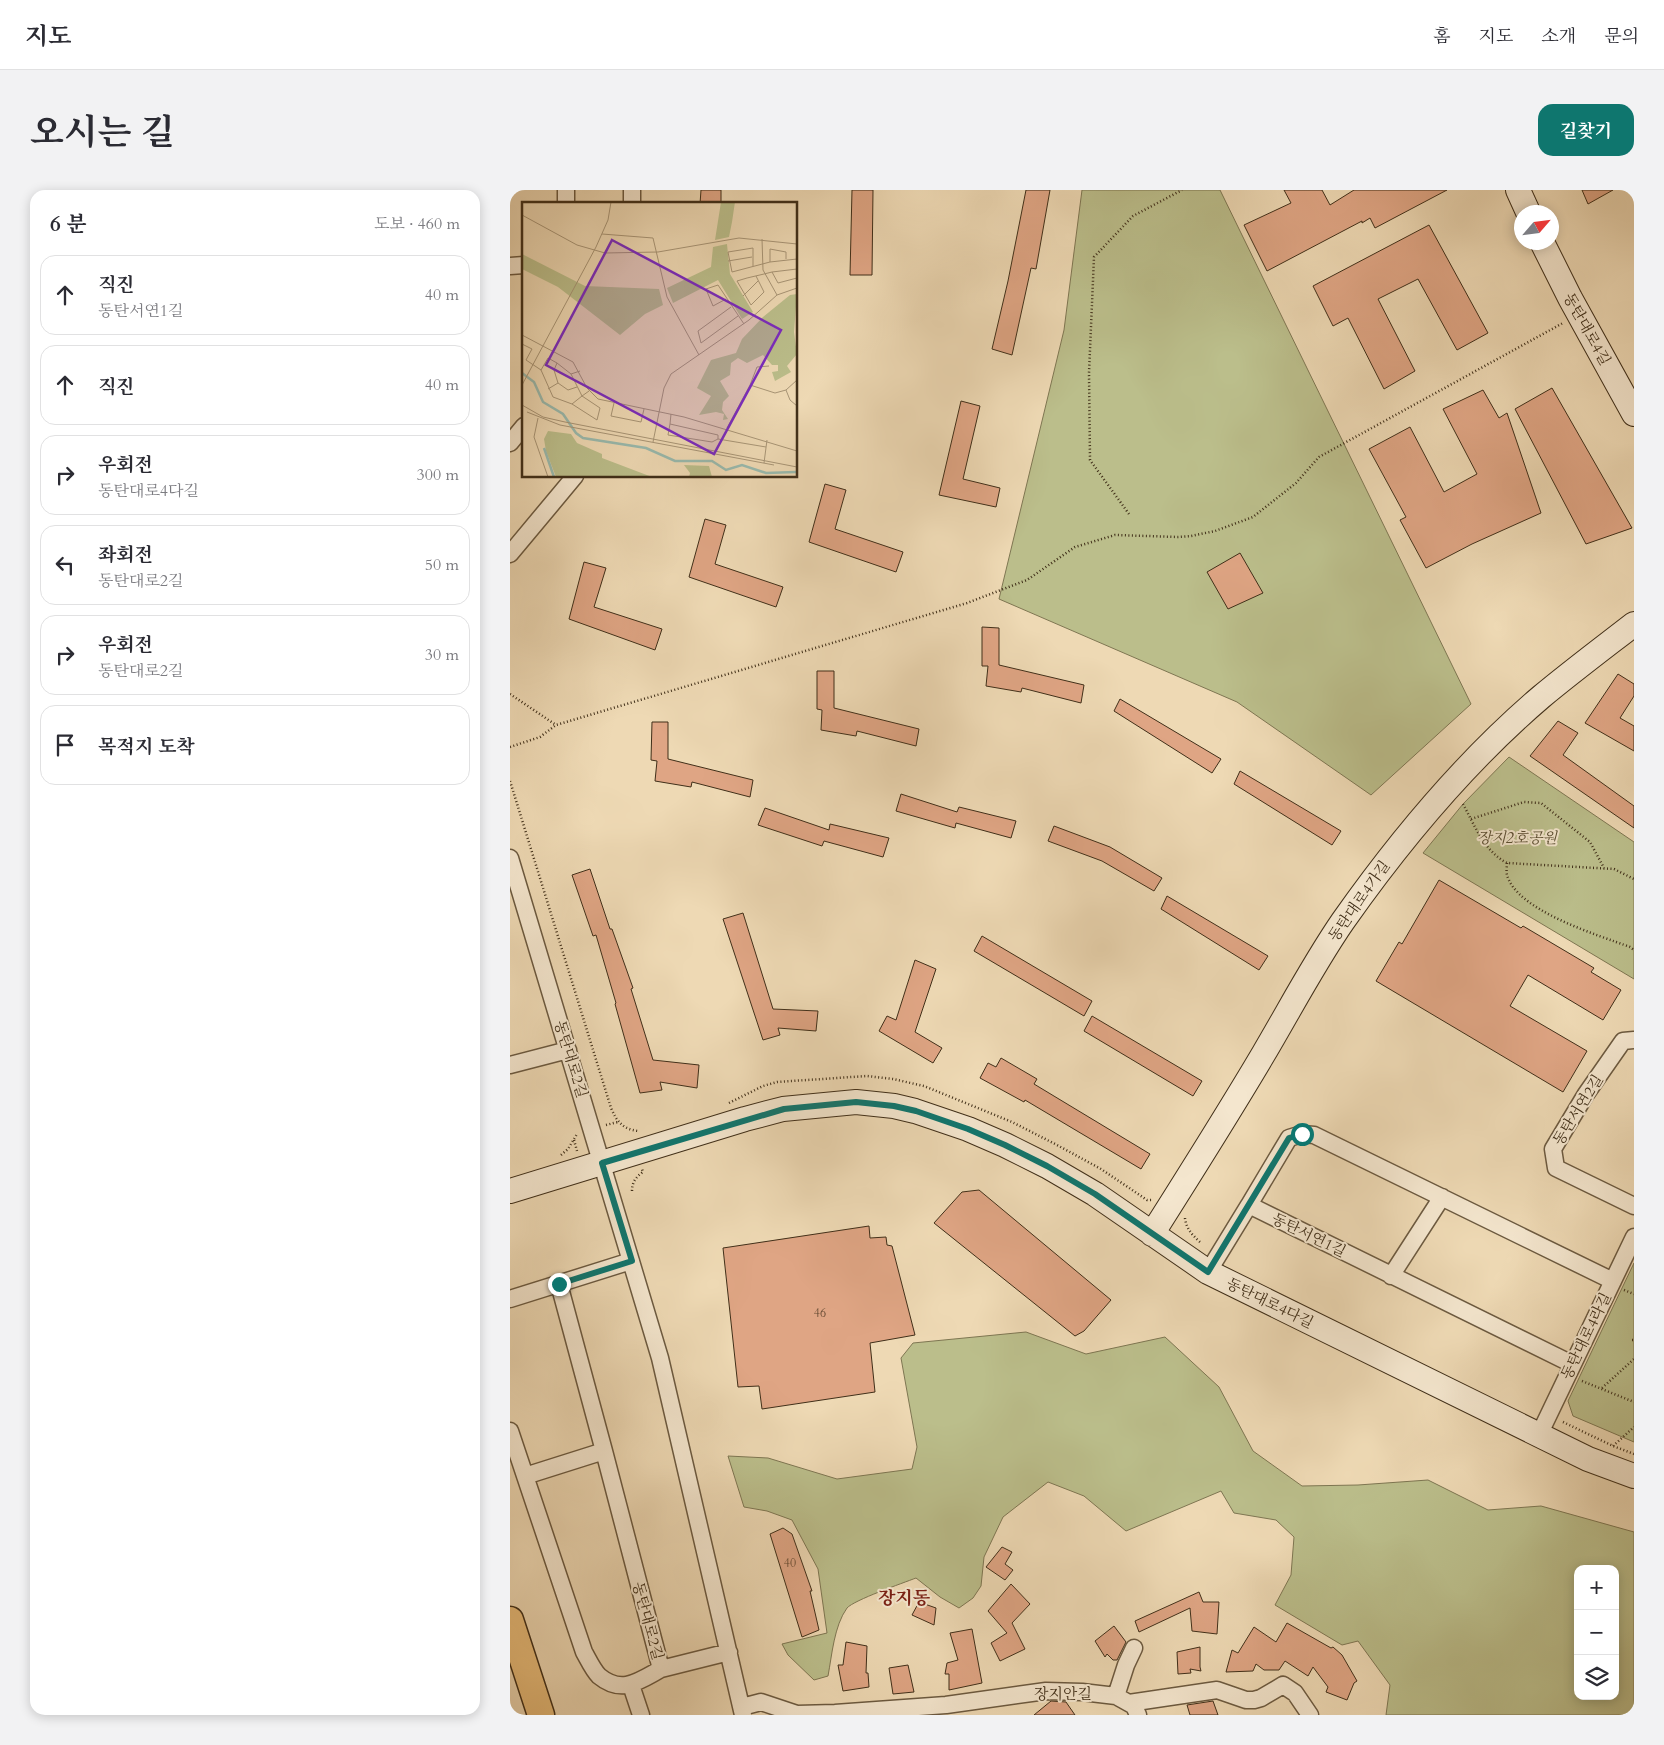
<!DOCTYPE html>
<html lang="ko">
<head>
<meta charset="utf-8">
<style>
	body { margin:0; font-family:Cardo,"Noto Serif KR",serif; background:#f2f2f3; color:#2b2b33 }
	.controls { position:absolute; right:15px; bottom:15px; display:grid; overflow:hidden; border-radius:10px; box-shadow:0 2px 12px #0003 }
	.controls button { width:45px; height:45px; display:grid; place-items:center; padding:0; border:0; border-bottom:1px solid #e1e1e2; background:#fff; color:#2b2b33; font:25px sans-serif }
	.compass { position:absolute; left:1004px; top:15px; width:45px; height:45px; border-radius:50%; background:#fff; box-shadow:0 2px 12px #0003; rotate:62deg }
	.stop { position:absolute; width:15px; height:15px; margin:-11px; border:4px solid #0f766e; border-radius:50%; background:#fff }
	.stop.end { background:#0f766e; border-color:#fff; box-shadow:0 1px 5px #0008 }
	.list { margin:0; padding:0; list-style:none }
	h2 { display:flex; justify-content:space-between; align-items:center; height:65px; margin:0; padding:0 20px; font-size:21px }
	h2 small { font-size:16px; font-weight:400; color:#7c7c81 }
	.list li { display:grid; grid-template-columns:32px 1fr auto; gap:15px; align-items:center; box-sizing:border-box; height:80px; margin:0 10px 10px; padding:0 10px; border:1px solid #e1e1e2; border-radius:15px }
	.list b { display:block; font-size:19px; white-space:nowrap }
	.list p { margin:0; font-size:16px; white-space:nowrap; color:#7c7c81 }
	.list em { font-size:16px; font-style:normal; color:#7c7c81 }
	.icon { flex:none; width:28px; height:28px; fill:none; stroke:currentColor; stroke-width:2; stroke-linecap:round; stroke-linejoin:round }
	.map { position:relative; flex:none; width:1124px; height:1525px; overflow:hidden; border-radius:15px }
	header { display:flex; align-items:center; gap:30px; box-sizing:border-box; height:70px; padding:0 25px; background:#fff; border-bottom:1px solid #e1e1e2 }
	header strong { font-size:24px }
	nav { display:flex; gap:28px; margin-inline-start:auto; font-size:18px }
	.intro { display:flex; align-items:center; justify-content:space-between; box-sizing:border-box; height:120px; padding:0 30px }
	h1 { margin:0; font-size:35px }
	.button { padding:12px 22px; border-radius:15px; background:#0f766e; color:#fff; font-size:18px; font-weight:700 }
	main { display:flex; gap:30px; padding:0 30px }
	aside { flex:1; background:#fff; border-radius:15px; box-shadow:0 2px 12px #0003 }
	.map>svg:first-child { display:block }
	.green { fill:#bbbe8b; stroke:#7e7652; fill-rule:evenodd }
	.building { fill:#dfa584; stroke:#402f19 }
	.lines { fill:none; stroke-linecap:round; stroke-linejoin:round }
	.street-casing { stroke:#6c5a40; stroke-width:19 }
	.secondary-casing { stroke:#402f19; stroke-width:26 }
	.primary-casing { stroke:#402f19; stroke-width:29 }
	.path { stroke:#402f19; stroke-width:2.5; stroke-dasharray:1 2.5; stroke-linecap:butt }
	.street { stroke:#f4e6ce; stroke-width:16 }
	.secondary { stroke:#f4e6ce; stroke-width:24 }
	.primary { stroke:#e7bc7a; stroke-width:26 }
	.route { stroke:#0f766e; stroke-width:6 }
	.labels { text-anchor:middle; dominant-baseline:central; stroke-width:4; stroke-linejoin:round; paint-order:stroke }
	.number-label { font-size:12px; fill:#684c34 }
	.street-label { font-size:15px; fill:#402f19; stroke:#f4e6ce }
	.park-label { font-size:15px; font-style:italic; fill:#594c30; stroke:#f4e6ce }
	.quarter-label { font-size:18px; font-weight:bold; fill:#7a1f14; stroke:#f4e6ce }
	.inset-river { fill:none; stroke:#99baae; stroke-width:2.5 }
	.inset-road { fill:none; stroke:#a89576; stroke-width:1 }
	.view { fill:#7b2cbf; fill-opacity:0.15; stroke:#7b2cbf; stroke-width:2.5 }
	.inset-edge { fill:none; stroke:#402f19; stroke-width:2.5 }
</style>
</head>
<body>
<header>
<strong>지도</strong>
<nav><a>홈</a><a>지도</a><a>소개</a><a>문의</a></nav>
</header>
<div class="intro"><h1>오시는 길</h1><a class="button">길찾기</a></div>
<main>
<aside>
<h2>6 분<small>도보 · 460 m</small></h2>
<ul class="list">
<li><svg class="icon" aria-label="ahead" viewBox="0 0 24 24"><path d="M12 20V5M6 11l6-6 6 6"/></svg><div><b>직진</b><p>동탄서연1길</p></div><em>40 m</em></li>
<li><svg class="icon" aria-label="ahead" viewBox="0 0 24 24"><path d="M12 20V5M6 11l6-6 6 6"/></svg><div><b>직진</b></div><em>40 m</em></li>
<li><svg class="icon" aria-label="right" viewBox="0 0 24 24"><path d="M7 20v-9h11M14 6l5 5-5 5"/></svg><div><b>우회전</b><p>동탄대로4다길</p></div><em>300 m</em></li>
<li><svg class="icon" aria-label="left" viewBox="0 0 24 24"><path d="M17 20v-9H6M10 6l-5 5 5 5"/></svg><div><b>좌회전</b><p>동탄대로2길</p></div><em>50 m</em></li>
<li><svg class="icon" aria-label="right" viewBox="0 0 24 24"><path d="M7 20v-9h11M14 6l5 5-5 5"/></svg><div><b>우회전</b><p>동탄대로2길</p></div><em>30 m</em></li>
<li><svg class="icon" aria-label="arrive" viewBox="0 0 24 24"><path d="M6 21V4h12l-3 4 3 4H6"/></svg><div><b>목적지 도착</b></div></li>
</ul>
</aside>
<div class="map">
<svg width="1124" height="1525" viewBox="0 0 1124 1525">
	<rect width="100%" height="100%" fill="#eed9b4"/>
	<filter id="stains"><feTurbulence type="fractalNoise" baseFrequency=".004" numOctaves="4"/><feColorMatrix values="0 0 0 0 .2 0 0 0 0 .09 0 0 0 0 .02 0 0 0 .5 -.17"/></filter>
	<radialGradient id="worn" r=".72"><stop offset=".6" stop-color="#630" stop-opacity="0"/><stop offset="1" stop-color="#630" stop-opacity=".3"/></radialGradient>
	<path class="green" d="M572,0H710L961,514L861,605L727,512L489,409L554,140Z
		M999,567L1124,652V789L913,663L953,614Z
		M1124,1073V1252L1063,1226L1058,1211Z
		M516,1142L576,1164L655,1147L709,1197L743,1261L792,1296L848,1295L918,1290L978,1320L1031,1316L1124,1342V1525H876L880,1495L848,1451L832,1455L765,1415L781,1385L784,1347L766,1330L724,1323L711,1301L616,1341L574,1306L538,1292L493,1327L474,1367L471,1396L463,1408L449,1418L430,1407L406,1388C393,1393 344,1410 337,1418C324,1436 322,1465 318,1486L304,1490L278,1465L272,1454L317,1443L308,1379L282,1330L257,1321L234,1317L218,1266L258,1268L327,1289L402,1279L407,1257L391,1168L403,1153ZM1068,1379H1105V1506H1068Z"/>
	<path class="building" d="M191,0H211V14H190Z
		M342,0H363L362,85H340Z
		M516,0H540L526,79L521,78L502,165L482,159L498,91Z
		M774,0H812L820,15L844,0H937L865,38L860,28L852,33V31L757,81L734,35L781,13Z
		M1072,0H1103L1078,14Z
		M919,35L978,143L947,160L908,89L868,109L905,181L874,199L838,128L823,136L803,96Z
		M1042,198L1122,338L1076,354L1005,219Z
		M973,200L989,228L997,223L1031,323L962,354L916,378L890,330L896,327L859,259L900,237L934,302L967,284L933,219Z
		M451,211L470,216L453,289L490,298L486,317L429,305Z
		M315,294L336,300L325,339L393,362L386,382L299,352Z
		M195,329L216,335L205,374L273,397L266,417L179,387Z
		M730,363L753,403L718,419L697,382Z
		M74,372L96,378L84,417L152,439L145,460L59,429Z
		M472,437L489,438V475L574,495L571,513L512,498L511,502L476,496L478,476H472Z
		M307,481H324V518L409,539L406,556L347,541L346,546L311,540L312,520L307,519Z
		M1108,484L1124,494V506L1110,528L1124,536V561L1075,533Z
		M610,509L711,569L702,583L604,521Z
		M1048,531L1068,543L1053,565L1124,616V638L1020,566Z
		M142,532H158V569L243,590L240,607L182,592L181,597L145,591L147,571L141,570Z
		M730,581L831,641L822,655L724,594Z
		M391,604L447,622L449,617L506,631L501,648L446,633L445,638L386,621Z
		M255,618L319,640L320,634L379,648L373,667L314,651L312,656L248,635Z
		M544,636L600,657L652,688L644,701L592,671L538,651Z
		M80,679L100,739H102L123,798L121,799L143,870L189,875L187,898L150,892L152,900L130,903L105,814L106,813L86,745L83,746L62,685Z
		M929,690L1011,738L1013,736L1084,778L1081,782L1111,800L1093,830L1018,785L1000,816L1077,861L1053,902L866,791L889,752L892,754Z
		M657,706L758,766L749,780L651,719Z
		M233,723L263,819L308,821L306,841L268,838L270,845L253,850L213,729Z
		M472,746L582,811L574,826L464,761Z
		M405,770L426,779L405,842L432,858L423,873L369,841L377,826L386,830Z
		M582,826L692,891L683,906L574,841Z
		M491,868L527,889L524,894L640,964L631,979L515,910L514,912L470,888L478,873L486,877Z
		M469,1000L601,1110L574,1141L565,1146L424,1033L452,1002Z
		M359,1036L360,1048L376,1047L377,1055L382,1056L405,1145L360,1153L365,1202L252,1219L249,1196L228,1197L213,1058Z
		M273,1338L282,1344L302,1401H300L309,1440L292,1447L260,1344Z
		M492,1357L502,1362L495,1374L503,1380L495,1390L476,1377Z
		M501,1394L520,1414L502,1433L515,1459L490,1471L481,1453L497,1443L478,1421Z
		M689,1402L693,1412H709L707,1444L682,1441L680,1418L629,1442L625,1431Z
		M409,1412L426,1418L424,1435L402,1425Z
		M777,1433L821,1458L823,1457L832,1465L847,1491L844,1493L837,1510L816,1502L818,1497L803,1477L798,1486L775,1471L769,1480H754L746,1474L743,1481L716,1482L722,1460L728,1463L744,1437L766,1452Z
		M604,1436L616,1452L607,1470H603L597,1464L595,1467L585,1451Z
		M462,1439L472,1493L439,1500V1484H435L437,1473L448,1470L440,1443Z
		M336,1452L357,1456L356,1483H358L359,1497L333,1501L328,1475H333Z
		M690,1457V1477L691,1481L680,1479L681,1483L668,1484L667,1462Z
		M398,1475L404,1502L383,1504L379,1478Z
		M541,1511L556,1512L565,1525H524Z
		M703,1511L708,1525H680L677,1515Z"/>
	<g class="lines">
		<defs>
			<path id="street" d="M56,0V14
				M122,0V14
				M0,76L14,75
				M0,253L14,236
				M0,364L65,286
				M0,668L150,1168L233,1525
				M1124,850L1113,851L1076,904L1043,959L1046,978L1124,1016
				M0,875L58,860
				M698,1082L739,1015
				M881,1086L932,1007
				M0,1109L121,1071
				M1062,1174L739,1015L779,948L792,944L804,945L1103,1091
				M0,1241L74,1462C78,1469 83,1480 89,1486C112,1505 129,1491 151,1479L94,1261L49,1094
				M1029,1245L1124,1047
				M15,1286L94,1261
				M151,1479L219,1462
				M121,1495L131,1525
				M606,1506L616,1475L624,1458
				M619,1513L707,1500L736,1510H744L751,1508L773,1495L785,1503L800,1525
				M232,1517L251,1512L287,1524L325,1523L436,1515L536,1501L572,1502L606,1506L624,1516L628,1525"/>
			<path id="secondary" d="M1008,0L1018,22
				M1032,52L1060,108L1124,224
				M0,1001L235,929L273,919L346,912L384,916L405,921L458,939L495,955L537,976L585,1004L698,1082L1078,1269L1124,1286
				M642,1044C680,984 718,924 754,863C780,819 804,773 833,731C890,650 955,572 1031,507C1061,482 1093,458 1124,434"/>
			<path id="primary" d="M0,1430L31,1525"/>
		</defs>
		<use href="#street" class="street-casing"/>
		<use href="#secondary" class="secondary-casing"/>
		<use href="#primary" class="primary-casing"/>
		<path class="path" d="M619,324L580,270L579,183L584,67L623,26L672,0
			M0,504L46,535
			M0,557L30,547L46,535L457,413L517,390L565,357L605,345L668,347L681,346L705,341L743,327L786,293L809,267L1053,133
			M0,591L101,918C107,932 113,939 128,941
			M953,614C965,636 974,661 997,673L1104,679L1124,689
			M961,629L1014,612L1031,613L1080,652L1094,678
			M997,673C997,676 996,681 997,685C1007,721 1088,745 1120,757L1124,760
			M219,913L253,896L267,892L357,886L383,889L414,896L502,932L547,955L591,979L637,1010H643
			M96,935L108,932
			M64,950L67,961
			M51,965L58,959L67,944
			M122,1001C122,992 126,987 133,982L132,979
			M675,1028C676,1038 682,1045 690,1052
			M1114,1100L1124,1104
			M1122,1150H1124
			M1072,1191L1124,1212
			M1092,1198L1124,1169
			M1053,1232L1103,1256L1124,1264
			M1103,1256L1124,1237"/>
		<use href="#street" class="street"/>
		<use href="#secondary" class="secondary"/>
		<use href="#primary" class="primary"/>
	</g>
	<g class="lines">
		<path class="route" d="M49,1094L122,1071L92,973L274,919L346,912L384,916L406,921L458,939L495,955L537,976L585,1004L698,1082L779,948L792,944"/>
	</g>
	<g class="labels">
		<g class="number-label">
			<text x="310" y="1123">46</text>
			<text x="280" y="1373">40</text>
		</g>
		<g class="street-label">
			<text transform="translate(1077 139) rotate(61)">동탄대로4길</text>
			<text transform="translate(849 711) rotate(-55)">동탄대로4가길</text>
			<text transform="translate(61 869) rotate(73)">동탄대로2길</text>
			<text transform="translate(1068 920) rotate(-58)">동탄서연2길</text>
			<text transform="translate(799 1045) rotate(26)">동탄서연1길</text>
			<text transform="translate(760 1113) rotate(26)">동탄대로4다길</text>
			<text transform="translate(1076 1146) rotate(-64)">동탄대로4라길</text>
			<text transform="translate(138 1431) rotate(75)">동탄대로2길</text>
			<text x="553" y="1504">장지안길</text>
		</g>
		<g class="park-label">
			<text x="1007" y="648">장지2호공원</text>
		</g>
		<g class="quarter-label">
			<text x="394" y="1408">장지동</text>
		</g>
	</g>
	<g transform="translate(12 12)">
		<rect width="275" height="275" fill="#eed9b4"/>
		<path d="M199,0H213L210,20L207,35L193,38ZM205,42L208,72L231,110L220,117L196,78L151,101L145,86L189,65L191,45ZM0,52L63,84L137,87L141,103L123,112L98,133L36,85L0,67ZM275,92L272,130L275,152L265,164L269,170L253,179L250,170L256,169V163H250L241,153L225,161L216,156L209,161L208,173L198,179L207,194L201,200L200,208L206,217L201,218L202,212L194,210L177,213L189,194L175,186L189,158L214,151L220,137L241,115L268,93ZM26,229L49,232L55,241L80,252V256L130,275H34L24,249L22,237ZM162,263L187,264L190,275H167L168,271Z" fill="#bbbe8b"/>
		<path class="inset-river" d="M0,171L12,180L21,200L41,212L54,231L61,236L124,246L153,259H190L204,268L220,263L244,271L274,270M22,246L32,275"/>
		<path class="inset-road" d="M0,13L55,43L83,51L136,50L217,36L275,42M80,32L131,36L145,95L177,153M240,37L241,68L255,93M264,57V50L248,47V60L275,57M206,59L230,55M231,64V46L206,50L210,70L248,60M275,67L250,70L256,81L275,76M234,74L242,90L229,103L215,79L225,76L242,72L250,70M221,94L236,79M204,97L191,104L184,87L196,83L222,122M209,105L176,129L179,141L216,114M0,133L51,160L65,186L76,197L162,215L275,249M0,142L10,147L4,158L19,168L31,195L50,202L75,218L78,206L60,194L67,189M19,168L26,156L35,161M36,181L32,168L35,161L49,172M0,183L74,45L86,18L89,0M228,183L235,165L247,164M26,187L36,181L46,188L55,185M264,188L268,198L275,204M92,201L89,214L119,220L122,207M50,202L60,194L49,172L58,169M0,203L21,215L43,220L275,265M5,210L38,223L252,263M16,216L12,235L26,275M148,222L196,233V237L190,240L146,233L148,222L149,212M205,226L228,183L253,191L264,188L275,178M196,237L244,245M131,240L142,186L149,172L227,118L255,93L275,86M242,261L245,238"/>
		<path class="view" d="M90,38L259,128L192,252L24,163Z"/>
		<rect width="275" height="275" class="inset-edge"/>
	</g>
	<rect width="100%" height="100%" filter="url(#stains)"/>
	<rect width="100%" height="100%" fill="url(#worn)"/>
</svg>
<div class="controls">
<button>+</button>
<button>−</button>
<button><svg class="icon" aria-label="layers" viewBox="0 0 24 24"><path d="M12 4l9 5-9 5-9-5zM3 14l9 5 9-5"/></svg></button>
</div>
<svg class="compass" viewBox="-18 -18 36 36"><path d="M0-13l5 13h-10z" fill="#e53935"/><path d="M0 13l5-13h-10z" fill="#7c7c81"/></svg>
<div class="stop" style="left:792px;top:944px"></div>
<div class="stop end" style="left:49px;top:1094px"></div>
</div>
</main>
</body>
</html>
